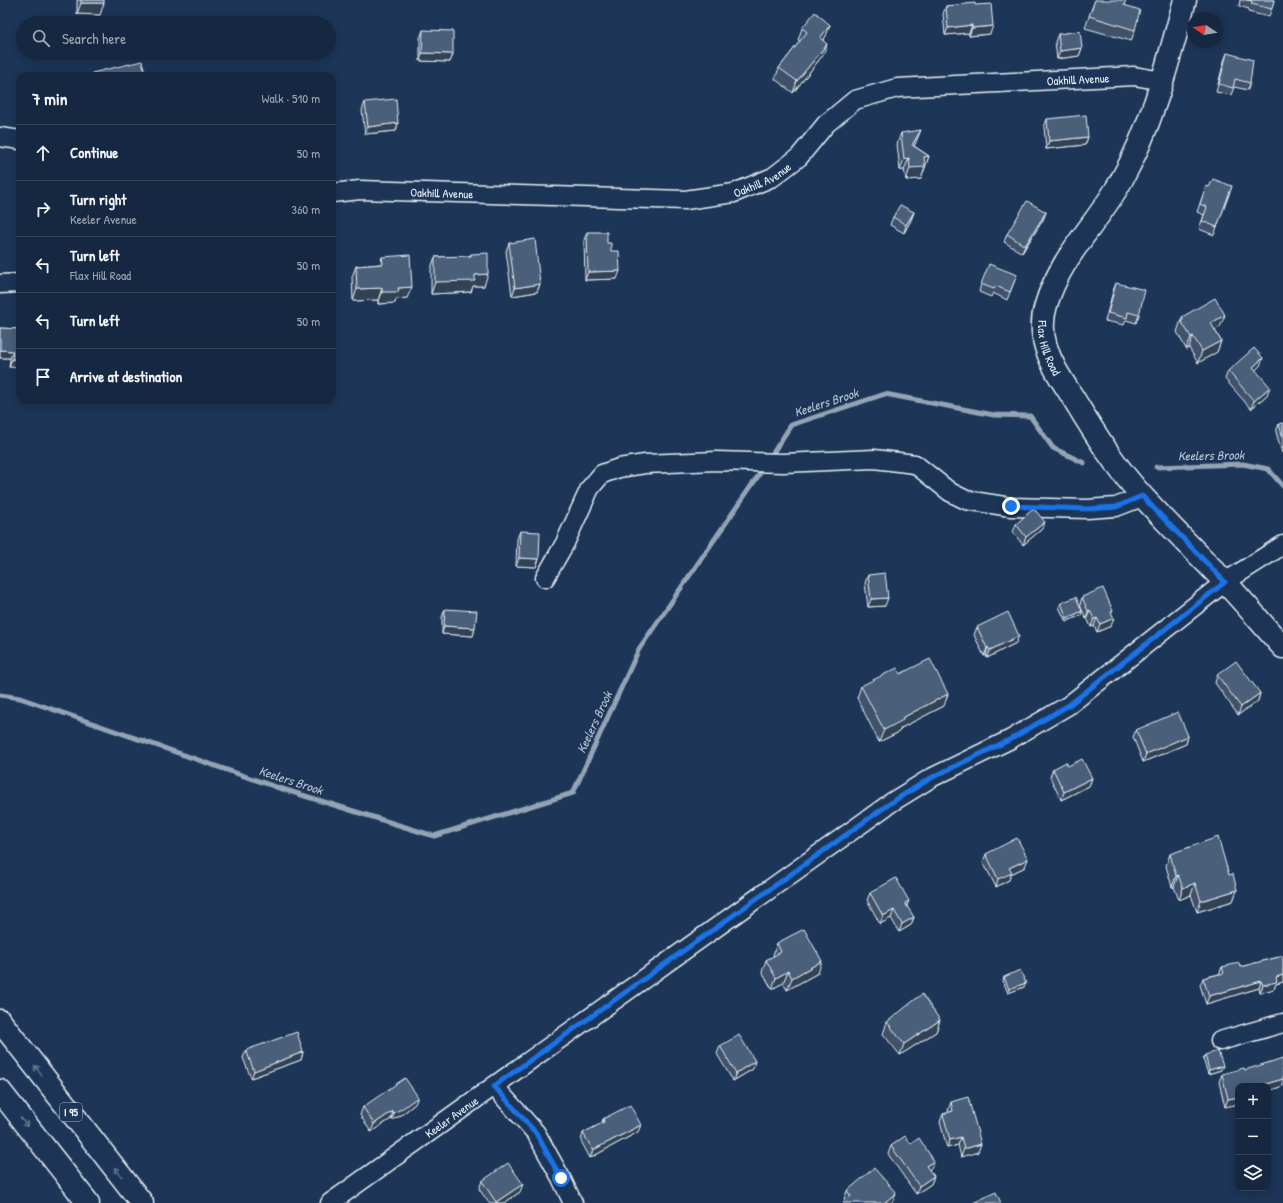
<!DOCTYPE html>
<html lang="en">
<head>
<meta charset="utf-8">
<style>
	body { margin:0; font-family:"Patrick Hand",sans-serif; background:#23344c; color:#f1f3f6 }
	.controls { position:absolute; right:12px; bottom:12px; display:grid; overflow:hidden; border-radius:8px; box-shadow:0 2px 10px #0003 }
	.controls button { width:36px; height:36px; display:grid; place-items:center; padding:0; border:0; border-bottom:1px solid #35445a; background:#162841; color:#f1f3f6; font:20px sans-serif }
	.compass { position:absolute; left:1187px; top:12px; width:36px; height:36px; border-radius:50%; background:#162841; box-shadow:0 2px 10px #0003; rotate:282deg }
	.stop { position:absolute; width:12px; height:12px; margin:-9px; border:3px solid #1a73e8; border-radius:50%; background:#fff }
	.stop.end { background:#1a73e8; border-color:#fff; box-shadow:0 1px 4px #0008 }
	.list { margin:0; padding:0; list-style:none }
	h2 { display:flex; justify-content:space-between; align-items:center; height:52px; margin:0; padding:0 16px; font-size:17px }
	h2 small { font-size:13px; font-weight:400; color:#9ea6b1 }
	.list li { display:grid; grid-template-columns:26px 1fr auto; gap:12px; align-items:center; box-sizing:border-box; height:56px; padding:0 16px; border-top:1px solid #35445a }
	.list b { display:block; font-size:15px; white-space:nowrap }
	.list p { margin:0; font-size:13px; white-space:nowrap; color:#9ea6b1 }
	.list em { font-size:13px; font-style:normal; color:#9ea6b1 }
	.icon { flex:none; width:22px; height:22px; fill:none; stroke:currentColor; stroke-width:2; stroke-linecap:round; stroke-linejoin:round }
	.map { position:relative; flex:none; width:1283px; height:1203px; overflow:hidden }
	.search { position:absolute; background:#162841; box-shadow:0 2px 10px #0003; left:16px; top:16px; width:320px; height:44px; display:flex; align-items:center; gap:10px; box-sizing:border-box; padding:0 14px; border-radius:22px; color:#9ea6b1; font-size:15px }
	.panel { position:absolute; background:#162841; box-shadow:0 2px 10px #0003; left:16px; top:72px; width:320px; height:332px; border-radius:12px }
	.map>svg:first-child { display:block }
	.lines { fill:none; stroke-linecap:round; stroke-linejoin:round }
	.stream { stroke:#95a4b5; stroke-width:5 }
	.minor-casing { stroke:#e8f1f8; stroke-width:21 }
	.major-casing { stroke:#e8f1f8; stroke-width:25 }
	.highway-casing { stroke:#e8f1f8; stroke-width:25 }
	.minor { stroke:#1d3557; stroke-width:18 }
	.major { stroke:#1d3557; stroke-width:22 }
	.highway { stroke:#1d3557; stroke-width:22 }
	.wall { fill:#3f5169; stroke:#e8f1f8 }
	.shaded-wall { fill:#334255; stroke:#e8f1f8 }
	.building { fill:#495e7a; stroke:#e8f1f8 }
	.oneway { stroke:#64778f }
	.route { stroke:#1a73e8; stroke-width:5 }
	.labels { text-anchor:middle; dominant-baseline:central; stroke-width:3; stroke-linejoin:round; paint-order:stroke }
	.shield { fill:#1d3557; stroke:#abb9c8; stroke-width:1 }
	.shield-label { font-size:11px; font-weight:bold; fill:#e8f1f8 }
	.street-label { font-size:12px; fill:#e8f1f8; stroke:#1d3557 }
	.water-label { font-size:13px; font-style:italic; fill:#b7c4d1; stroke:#1d3557 }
</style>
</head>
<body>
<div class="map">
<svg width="1283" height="1203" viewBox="0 0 1283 1203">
	<rect width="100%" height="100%" fill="#1d3557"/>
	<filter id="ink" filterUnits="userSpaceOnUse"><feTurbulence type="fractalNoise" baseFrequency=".025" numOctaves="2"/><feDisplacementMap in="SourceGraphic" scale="8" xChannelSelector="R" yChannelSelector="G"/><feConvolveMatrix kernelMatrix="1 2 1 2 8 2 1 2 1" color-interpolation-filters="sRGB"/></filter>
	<g filter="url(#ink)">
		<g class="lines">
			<path class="stream" d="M769,459L791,425L885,394L994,415L1030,416L1053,448L1084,463
				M1156,467L1243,464L1268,469L1283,486
				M0,695L20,698L276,787L434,836L573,793L639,649L765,466"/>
			<defs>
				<g id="minor">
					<path d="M0,137L20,140"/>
					<path id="s1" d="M332,193L360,190L685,200L734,193L773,177L799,157L826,124L855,100L897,88L1134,76L1163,81"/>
					<path d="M0,284L20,283"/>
					<path d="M545,578L565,543L590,488L602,474L619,468L645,464L716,461L783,463L874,459L915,464L950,492L966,500L1011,507L1087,509L1116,507L1142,497"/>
					<path d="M1220,1041L1283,1023"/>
					<path d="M494,1086L536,1133L561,1178L573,1203"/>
					<path id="s2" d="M330,1203L892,802L931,778L1011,739L1069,705L1225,582L1283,545"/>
				</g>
				<g id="major">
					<path id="s3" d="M1185,0C1168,62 1153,124 1121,181C1097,224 1060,257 1046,305C1042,318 1042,334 1046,347C1052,367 1064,383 1075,401C1095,434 1117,469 1144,498C1170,526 1197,553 1224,581C1244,602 1263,625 1283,647"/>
				</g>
				<path id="highway" d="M0,1021L142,1203
					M0,1091L88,1203"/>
			</defs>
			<use href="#minor" class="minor-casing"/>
			<use href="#major" class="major-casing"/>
			<use href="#highway" class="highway-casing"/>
			<use href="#minor" class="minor"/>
			<use href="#major" class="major"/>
			<use href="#highway" class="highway"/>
		</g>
		<path class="wall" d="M77,0H104L100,15L77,14Z
			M1095,0L1124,5L1135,30L1131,41L1085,28Z
			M1240,0H1274L1269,17L1248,12L1249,9L1239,6Z
			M975,5L990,34L969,36V33L945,35L943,14L946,6Z
			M802,28L826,36L823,40V55L793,93L775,79L779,68L800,41L798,40Z
			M423,30L453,54L450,62L420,61V38Z
			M1058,34L1082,48L1079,56L1057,59L1055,42Z
			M1227,53L1250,83L1248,90L1234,87L1231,95L1216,92L1224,61Z
			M365,102L398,123L396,131L365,134L362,110Z
			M1047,119L1088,137L1085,145L1046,149L1044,127Z
			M901,133L916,142L914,146L929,156L921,179L906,180L904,170H900L897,144Z
			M1206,186L1209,187L1232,186L1214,235L1199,229L1204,215L1197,212Z
			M914,212L911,220L904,233L890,225L893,217Z
			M1046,212L1043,220L1022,253L1004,242L1007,234Z
			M587,232L607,243L611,251L617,279L585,280L584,240Z
			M509,243L540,284L537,292L512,296L506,251Z
			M471,254L484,286H473L471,292L431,294V268L435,257L470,256Z
			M382,257L407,298L396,299L395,303L378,304V300L353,301L352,277L356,266L380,264Z
			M1017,275L1007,300L993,293L991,297L979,292L981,284Z
			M1116,283L1139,315L1136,323L1126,320L1124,325L1105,321L1113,291Z
			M1182,317L1220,327L1215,330L1221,341L1217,352L1198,363L1189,348L1186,349L1177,332Z
			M0,328L20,329V367H9L10,358H0Z
			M1260,366L1255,370L1267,395L1251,409L1225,379L1228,371Z
			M1283,423V453H1282L1276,432L1279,424Z
			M1016,524L1042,529L1023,545L1013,532Z
			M520,531L539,559L536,567L516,566L517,539Z
			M868,575L885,606L868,607L865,583Z
			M1082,597L1112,614L1111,626L1097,632L1094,626L1091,627L1087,618L1086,619L1080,605Z
			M1061,603L1082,611L1081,615L1066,622L1059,607Z
			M445,609L475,628L473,636L442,634V617Z
			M977,627L1016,643L987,658L986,655L984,656L974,635Z
			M900,674L944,706L901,728L899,732L879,742L857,698L861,686Z
			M1217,675L1260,693L1258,701L1238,715L1215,683Z
			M1136,730L1188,736L1186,744L1143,762L1133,737Z
			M1068,766L1092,778L1089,786L1061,800L1050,777L1053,769Z
			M986,854L1025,867L1011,874L1009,880L996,887L983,862Z
			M1170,854L1229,875L1237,890L1233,901L1197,912L1191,895L1179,900L1174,887H1172L1166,866Z
			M870,893L914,917L911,925L899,932L891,918L880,924L867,900Z
			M777,943L818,973L787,990L783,983L772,989L762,972L766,960L774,956L773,955Z
			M1283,956V982L1276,984L1274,989L1260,993L1259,988L1206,1004L1200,985L1203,978L1219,974L1222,967H1240Z
			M1004,977L1026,983L1024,987L1008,993L1003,981Z
			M940,1020L936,1032L900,1055L883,1034L887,1022Z
			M720,1046L753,1069L733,1081L717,1054Z
			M246,1050L303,1052L301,1060L251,1078L243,1058Z
			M1205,1055L1221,1070L1208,1074L1203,1059Z
			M1245,1070L1283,1086L1268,1091V1086L1225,1107L1219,1082L1222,1074Z
			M951,1102L978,1152L961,1157L958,1145L947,1148L940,1122L943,1114L949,1113L948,1110Z
			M415,1104L400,1116L392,1120L391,1119L371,1132L360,1115L363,1107Z
			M603,1119L638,1132L590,1158L581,1141L583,1133L601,1124Z
			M891,1146L931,1168L929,1170L934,1176L931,1184L916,1194L888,1154Z
			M482,1181L520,1192L504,1203H489L479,1189Z
			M847,1191L893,1201H846L844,1199Z"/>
		<path class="shaded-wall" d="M81,3H104L100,15L77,14Z
			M830,25L826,36L816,50L820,38Z
			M972,25L969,33L945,35L948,28Z
			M993,26L990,34L969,36L972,28Z
			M827,44L823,55L793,93L797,81Z
			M1082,48L1079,56L1057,59L1060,51Z
			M422,53L453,54L450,62L420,61Z
			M398,123L396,131L365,134L368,127Z
			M921,130L916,142L908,157L912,145Z
			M1088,137L1085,145L1046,149L1049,141Z
			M929,156L921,179L906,180L910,168L924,157Z
			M909,158L904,170H900L904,159Z
			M914,212L911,220L904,233L906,225Z
			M1046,212L1043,220L1022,253L1025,246Z
			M620,271L617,279L585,280L588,272Z
			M488,274L484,286H473L471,292L431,294L435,282L475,275Z
			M540,284L537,292L512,296L515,288Z
			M412,287L407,298L396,299L395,303L378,304L382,292L398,288Z
			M382,288L378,300L353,301L357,289Z
			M1225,315L1220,327L1207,335L1211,323Z
			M1193,336L1189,348L1186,349L1191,337Z
			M1221,341L1217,352L1198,363L1202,351Z
			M0,350L13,351L10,358H0Z
			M1263,358L1260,366L1250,375L1253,367Z
			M12,359H20V367H9Z
			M1270,387L1267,395L1251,409L1254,401Z
			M1045,522L1042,529L1023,545L1026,537Z
			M519,558L539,559L536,567L516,566Z
			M888,598L885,606L868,607L871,599Z
			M1090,610L1087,618L1086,619L1088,611Z
			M1082,611L1081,615L1066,622L1067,618Z
			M1097,618L1094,626L1091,627L1094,619Z
			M1114,618L1111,626L1097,632L1100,624Z
			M444,626L475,628L473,636L442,634Z
			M1019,636L1016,643L987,658L990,650Z
			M988,647L986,655L984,656L987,648Z
			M1260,693L1258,701L1238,715L1241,707Z
			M948,694L944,706L901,728L899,732L879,742L884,730L902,718Z
			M1188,736L1186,744L1143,762L1146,754Z
			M1092,778L1089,786L1061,800L1064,792Z
			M1028,859L1025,867L1011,874L1009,880L996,887L998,879L1009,868Z
			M1178,875L1174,887H1172L1176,876Z
			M1195,883L1191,895L1179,900L1183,888Z
			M1237,890L1233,901L1197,912L1201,901Z
			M909,901L906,908L905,903Z
			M894,910L891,918L880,924L883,916Z
			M914,917L911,925L899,932L902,924Z
			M822,961L818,973L787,990L792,978Z
			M788,971L783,983L772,989L776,978Z
			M1283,975V982L1276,984L1274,989L1260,993L1263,985L1276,977Z
			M1261,981L1259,988L1206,1004L1209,996Z
			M1026,983L1024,987L1008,993L1009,989Z
			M940,1020L936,1032L900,1055L904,1044Z
			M303,1052L301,1060L251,1078L254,1071Z
			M755,1061L753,1069L733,1081L736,1073Z
			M1223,1066L1221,1070L1208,1074L1209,1070Z
			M1283,1079V1086L1268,1091V1086H1262V1085Z
			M418,1097L415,1104L400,1116L392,1120L394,1113Z
			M1238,1097V1104L1225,1107L1228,1099Z
			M393,1111L391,1119L371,1132L374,1124Z
			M641,1125L638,1132L590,1158L593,1150Z
			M961,1137L958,1145L947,1148L950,1140Z
			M981,1144L978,1152L961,1157L964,1149Z
			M934,1161L931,1168L924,1174L926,1166Z
			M934,1176L931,1184L916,1194L919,1186Z
			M523,1184L520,1192L504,1203H496V1202Z
			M896,1193L893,1201L891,1203H884Z"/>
		<path class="building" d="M81,0H104V3H81Z
			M1095,0H1126L1124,5L1140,10L1135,30L1089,16Z
			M1247,0H1274L1272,9L1251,4L1252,1Z
			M975,3V5L991,4L993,26L972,28V25L948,28L946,6Z
			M815,12L830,25L820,38L827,44L797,81L779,68L807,32L802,28Z
			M423,30L453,31V54L422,53Z
			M1080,31L1082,48L1060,51L1058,34Z
			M1227,53L1253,60L1250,83L1235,79L1233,88L1219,84Z
			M142,61L146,76H93L92,73Z
			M396,99L398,123L368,127L365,102Z
			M1086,115L1088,137L1049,141L1047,119Z
			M332,117L333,134H332Z
			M921,130L912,145L929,156L924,157L925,167L910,168L909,158L904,159L901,133Z
			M1213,179L1232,186L1217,227L1202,221L1207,207L1200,204L1206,186L1209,187Z
			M1027,201L1046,212L1025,246L1007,234Z
			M900,205L914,212L906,225L893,217Z
			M587,232H607V243H611V251H619L620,271L588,272Z
			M535,239L540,284L515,288L509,243Z
			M488,253V274L475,275V281L435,282V257L471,256V254Z
			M410,255L412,287L398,288L399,292H382V288L357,289L356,266L383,264L382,257Z
			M989,264L1017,275L1010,292L996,286L994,289L981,284Z
			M1116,283L1145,290L1139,315L1128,312L1127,318L1108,313Z
			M1215,298L1225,315L1211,323L1221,341L1202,351L1193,336L1191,337L1181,321L1184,319L1182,317Z
			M0,328L20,329V359H12L13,351L0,350Z
			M1254,348L1263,358L1253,367L1270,387L1254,401L1228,371Z
			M1283,423V438L1279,424Z
			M1032,510H1035L1045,522L1026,537L1016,524Z
			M520,531L540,532L539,559L519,558Z
			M885,573L888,598L871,599L868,575Z
			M1103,588L1113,611L1111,612L1114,618L1100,624L1097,618L1094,619L1090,610L1088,611L1082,597Z
			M1076,597L1082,611L1067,618L1061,603Z
			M445,609L477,611L475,628L444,626Z
			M1008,612L1019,636L990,650L988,647L987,648L977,627Z
			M930,659L948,694L902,718L903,720L884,730L861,686L897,668L900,674Z
			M1236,661L1260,693L1241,707L1217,675Z
			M1178,712L1188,736L1146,754L1136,730Z
			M1082,759L1092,778L1064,792L1053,769L1066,762L1068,766Z
			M1218,837L1229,875L1233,874L1237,890L1201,901L1195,883L1183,888L1178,875L1176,876L1170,854Z
			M1017,838L1028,859L1009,868L1012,873L998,879L986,854Z
			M896,878L909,901L905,903L914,917L902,924L894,910L883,916L870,893Z
			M804,929L822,961L792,978L788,971L776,978L766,960L781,952L777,943Z
			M1283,956V975L1276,977L1277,982L1263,985L1261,981L1209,996L1203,978L1224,973L1222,967L1239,963L1240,967Z
			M1020,970L1026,983L1009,989L1004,977Z
			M922,994L940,1020L904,1044L887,1022Z
			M297,1032L303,1052L254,1071L246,1050Z
			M739,1035L755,1061L736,1073L720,1046Z
			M1218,1051L1223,1066L1209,1070L1205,1055Z
			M1283,1058V1079L1262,1085V1086H1238V1097L1228,1099L1222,1074L1244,1068L1245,1070Z
			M405,1078L418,1097L403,1108L394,1113L393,1111L374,1124L363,1107Z
			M968,1097L981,1144L964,1149L961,1137L950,1140L943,1114L953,1111L951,1102Z
			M630,1105L641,1125L593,1150L583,1133L604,1122L603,1119Z
			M905,1136L911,1144L919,1138L934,1161L926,1166L934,1176L919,1186L891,1146Z
			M508,1163L523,1184L496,1202L482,1181Z
			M874,1168L896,1193L884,1203H843L851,1196L847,1191Z
			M996,1192L1001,1203H973Z"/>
		<defs><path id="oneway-shaft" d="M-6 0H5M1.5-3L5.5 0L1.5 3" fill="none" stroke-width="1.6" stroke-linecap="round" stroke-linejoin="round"/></defs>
		<g class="oneway">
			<use href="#oneway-shaft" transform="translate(38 1070) rotate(-128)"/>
			<use href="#oneway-shaft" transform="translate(24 1122) rotate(52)"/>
			<use href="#oneway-shaft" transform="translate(118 1172) rotate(-128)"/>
		</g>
	</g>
	<g class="lines" filter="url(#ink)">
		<path class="route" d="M561,1178L536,1133L494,1086L892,802L931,778L1011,739L1069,705L1225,582L1142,496L1116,507L1087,509L1011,506"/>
	</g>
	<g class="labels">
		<rect class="shield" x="60" y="1103" width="22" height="18" rx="3"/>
		<g class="shield-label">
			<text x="71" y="1112">I 95</text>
		</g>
		<g class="street-label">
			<text stroke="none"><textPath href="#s1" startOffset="783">Oakhill Avenue</textPath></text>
			<text stroke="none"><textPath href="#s1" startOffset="434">Oakhill Avenue</textPath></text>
			<text stroke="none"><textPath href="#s1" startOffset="110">Oakhill Avenue</textPath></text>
			<text stroke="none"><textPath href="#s3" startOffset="382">Flax Hill Road</textPath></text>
			<text stroke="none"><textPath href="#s2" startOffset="149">Keeler Avenue</textPath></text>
		</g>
		<g class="water-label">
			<text transform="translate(826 402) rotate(-18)">Keelers Brook</text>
			<text transform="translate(1211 455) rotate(-1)">Keelers Brook</text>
			<text transform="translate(594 722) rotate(-65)">Keelers Brook</text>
			<text transform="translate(291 780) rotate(18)">Keelers Brook</text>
		</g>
	</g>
</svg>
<div class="controls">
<button>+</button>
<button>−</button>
<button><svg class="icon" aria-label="layers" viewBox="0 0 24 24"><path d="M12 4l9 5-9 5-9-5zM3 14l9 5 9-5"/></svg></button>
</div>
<svg class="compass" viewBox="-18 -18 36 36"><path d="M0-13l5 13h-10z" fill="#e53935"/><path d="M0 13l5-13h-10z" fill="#9ea6b1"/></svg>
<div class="stop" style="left:561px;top:1178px"></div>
<div class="stop end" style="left:1011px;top:506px"></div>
<div class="search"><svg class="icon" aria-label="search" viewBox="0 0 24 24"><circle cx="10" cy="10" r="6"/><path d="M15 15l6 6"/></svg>Search here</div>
<section class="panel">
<h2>7 min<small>Walk · 510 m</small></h2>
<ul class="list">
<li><svg class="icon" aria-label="ahead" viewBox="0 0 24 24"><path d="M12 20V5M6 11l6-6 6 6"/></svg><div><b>Continue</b></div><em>50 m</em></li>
<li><svg class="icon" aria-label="right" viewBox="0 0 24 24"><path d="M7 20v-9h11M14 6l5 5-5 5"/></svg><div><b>Turn right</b><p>Keeler Avenue</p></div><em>360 m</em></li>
<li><svg class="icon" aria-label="left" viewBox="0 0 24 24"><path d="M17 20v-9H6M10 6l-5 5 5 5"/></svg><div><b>Turn left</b><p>Flax Hill Road</p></div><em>50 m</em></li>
<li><svg class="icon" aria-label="left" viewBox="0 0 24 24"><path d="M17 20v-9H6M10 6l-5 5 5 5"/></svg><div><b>Turn left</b></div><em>50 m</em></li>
<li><svg class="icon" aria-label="arrive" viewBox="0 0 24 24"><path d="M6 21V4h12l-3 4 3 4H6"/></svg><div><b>Arrive at destination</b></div></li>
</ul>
</section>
</div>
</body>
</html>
